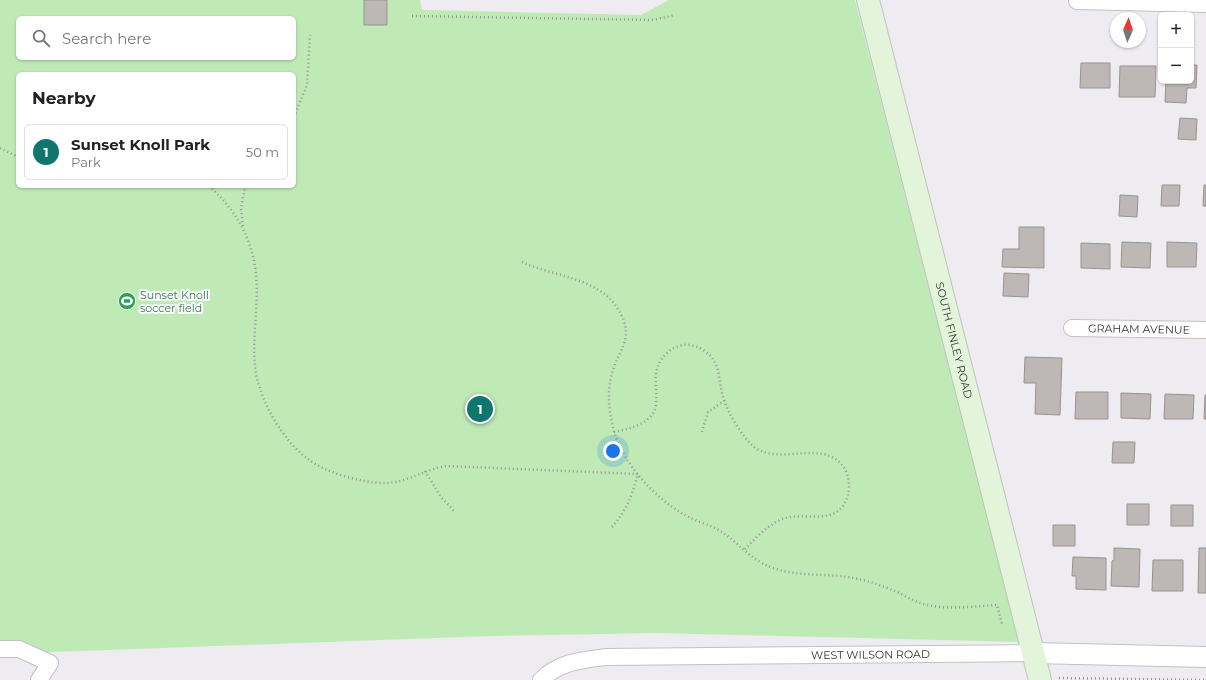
<!DOCTYPE html>
<html lang="en">
<head>
<meta charset="utf-8">
<style>
	body { margin:0; font-family:Montserrat,sans-serif; background:#f2f2f2; color:#222 }
	.controls { position:absolute; right:12px; top:12px; display:grid; overflow:hidden; border-radius:6px; box-shadow:0 1px 3px #0004 }
	.controls button { width:36px; height:36px; display:grid; place-items:center; padding:0; border:0; border-bottom:1px solid #e0e0e0; background:#fff; color:#222; font:20px sans-serif }
	.compass { position:absolute; left:1110px; top:12px; width:36px; height:36px; border-radius:50%; background:#fff; box-shadow:0 1px 3px #0004; rotate:3deg }
	.you { position:absolute; left:613px; top:451px; width:14px; height:14px; margin:-10px; border:3px solid #fff; border-radius:50%; background:#1a73e8; box-shadow:0 0 0 6px #1a73e833 }
	.badge { display:grid; place-items:center; width:26px; height:26px; border-radius:50%; background:#0f766e; color:#fff; font-size:13px; font-weight:700 }
	.pin { position:absolute; translate:-50% -50%; border:2px solid #fff; box-shadow:0 1px 4px #0006 }
	.list { margin:0; padding:0; list-style:none }
	h2 { display:flex; justify-content:space-between; align-items:center; height:52px; margin:0; padding:0 16px; font-size:17px }
	h2 small { font-size:13px; font-weight:400; color:#767676 }
	.list li { display:grid; grid-template-columns:26px 1fr auto; gap:12px; align-items:center; box-sizing:border-box; height:56px; margin:0 8px 8px; padding:0 8px; border:1px solid #e0e0e0; border-radius:6px }
	.list b { display:block; font-size:15px; white-space:nowrap }
	.list p { margin:0; font-size:13px; white-space:nowrap; color:#767676 }
	.list em { font-size:13px; font-style:normal; color:#767676 }
	.icon { flex:none; width:22px; height:22px; fill:none; stroke:currentColor; stroke-width:2; stroke-linecap:round; stroke-linejoin:round }
	.map { position:relative; flex:none; width:1206px; height:680px; overflow:hidden }
	.search { position:absolute; background:#fff; box-shadow:0 1px 3px #0004; left:16px; top:16px; width:280px; height:44px; display:flex; align-items:center; gap:10px; box-sizing:border-box; padding:0 14px; border-radius:6px; color:#767676; font-size:15px }
	.panel { position:absolute; background:#fff; box-shadow:0 1px 3px #0004; left:16px; top:72px; width:280px; height:116px; border-radius:6px }
	.map>svg:first-child { display:block }
	.green { fill:#bfeab6; fill-rule:evenodd }
	.building { fill:#bdb8b6; stroke:#989391 }
	.lines { fill:none; stroke-linecap:round; stroke-linejoin:round }
	.minor-casing { stroke:#c2c0c4; stroke-width:18 }
	.tertiary-casing { stroke:#c2c0c4; stroke-width:22 }
	.secondary-casing { stroke:#c2c0c4; stroke-width:24 }
	.path { stroke:#949295; stroke-width:2.5; stroke-dasharray:1 3; stroke-linecap:butt }
	.minor { stroke:#fff; stroke-width:16 }
	.tertiary { stroke:#fff; stroke-width:20 }
	.secondary { stroke:#e2f4d9; stroke-width:22 }
	.labels { text-anchor:middle; dominant-baseline:central; stroke-width:4; stroke-linejoin:round; paint-order:stroke }
	.leisure-label { font-size:11px; fill:#27864d; stroke:#fbf9fe; text-anchor:start }
	.street-label { font-size:11px; fill:#353436; stroke:#fbf9fe }
</style>
</head>
<body>
<div class="map">
<svg width="1206" height="680" viewBox="0 0 1206 680">
	<rect width="100%" height="100%" fill="#eeecf0"/>
	<path class="green" d="M0,0H420L422,10L641,15L669,0H855L1020,642L656,633L490,636L0,654ZM18,18H294V58H18ZM18,74H294V186H18Z"/>
	<path class="building" d="M364,0H387V25H364Z
		M1081,63H1110V88H1080Z
		M1191,65H1197L1196,88H1187L1186,103L1165,102L1166,81H1191Z
		M1120,66H1156L1155,97H1119Z
		M1180,118L1197,119L1196,140L1178,139Z
		M1162,185H1180L1179,206H1161Z
		M1204,185H1206V206H1203Z
		M1120,195L1138,196L1137,217L1119,216Z
		M1019,227H1044V268L1002,267L1003,249H1019Z
		M1122,242L1151,243L1150,268L1121,267Z
		M1167,242L1197,243L1196,267H1167Z
		M1081,243L1110,244V269L1081,268Z
		M1004,273L1029,274L1028,297L1003,296Z
		M1025,357L1062,358L1060,415L1035,414L1036,383H1024Z
		M1076,392H1108V419H1075Z
		M1121,393L1151,394L1150,419L1121,418Z
		M1165,394L1194,395L1193,419H1164Z
		M1205,395H1206V419H1204Z
		M1113,442H1135L1134,463H1112Z
		M1127,504H1149V525H1127Z
		M1171,505H1193V526H1171Z
		M1053,525H1075V546H1053Z
		M1114,548L1140,549L1139,587L1111,586L1112,561L1114,560Z
		M1199,548H1206V593H1198Z
		M1073,557L1106,558V590L1076,589V576H1072Z
		M1153,560H1183V591H1152Z"/>
	<g class="lines">
		<defs>
			<g id="minor">
				<path d="M1077,1L1206,4"/>
				<path id="s1" d="M1072,328L1206,330"/>
				<path d="M0,649H19L50,663L39,680"/>
				<path id="s2" d="M541,680C559,662 581,660 606,657L1033,653"/>
			</g>
			<path id="tertiary" d="M1033,653L1206,657"/>
			<g id="secondary">
				<path id="s3" d="M868,0L1040,680"/>
			</g>
		</defs>
		<use href="#minor" class="minor-casing"/>
		<use href="#tertiary" class="tertiary-casing"/>
		<use href="#secondary" class="secondary-casing"/>
		<path class="path" d="M412,16L652,20L675,15
			M294,117L307,85L310,35
			M0,148L18,157
			M209,186C235,209 253,239 256,275C259,305 252,336 255,366C258,398 282,440 308,459C326,473 362,483 385,483C407,483 425,469 446,466L638,474C631,498 627,510 611,528
			M243,226L241,209L245,186
			M522,262C554,277 598,277 618,309C637,340 617,349 611,377C607,394 609,413 614,431C623,464 656,499 685,515C695,521 707,524 717,529C738,541 748,559 773,568C798,577 828,573 854,578C869,581 883,586 897,592C907,597 917,603 928,605C950,610 975,606 997,605L1002,624H1004
			M614,432C627,429 640,427 650,417C666,401 644,373 667,353C671,349 677,346 683,345C690,344 697,346 703,350C723,362 717,381 724,400C728,413 743,438 753,446C780,468 824,436 845,469C849,476 850,487 848,495C838,530 802,509 780,520C765,527 754,540 743,551
			M702,432L708,412L724,401
			M425,471L441,497L454,511
			M1059,678L1206,680"/>
		<use href="#minor" class="minor"/>
		<use href="#tertiary" class="tertiary"/>
		<use href="#secondary" class="secondary"/>
	</g>
	<defs>
		<symbol id="stadium-disc" viewBox="-11 -11 22 22"><circle r="9.5" fill="#2e9e5b" stroke="#fbf9fe"/><path d="M0-5a6.5 5 0 1 0 0 10a6.5 5 0 1 0 0-10ZM-3.5-1.8h7v3.6h-7Z" fill="#fff"/></symbol>
	</defs>
	<g fill-rule="evenodd">
		<use href="#stadium-disc" x="117" y="291" width="20" height="20"/>
	</g>
	<g class="labels">
		<g class="leisure-label">
			<text x="140" y="295">Sunset Knoll<tspan x="140" dy="13">soccer field</tspan></text>
		</g>
		<g class="street-label">
			<text stroke="none"><textPath href="#s1" startOffset="67">GRAHAM AVENUE</textPath></text>
			<text stroke="none"><textPath href="#s3" startOffset="351">SOUTH FINLEY ROAD</textPath></text>
			<text stroke="none"><textPath href="#s2" startOffset="335">WEST WILSON ROAD</textPath></text>
		</g>
	</g>
</svg>
<div class="controls">
<button>+</button>
<button>−</button>
</div>
<svg class="compass" viewBox="-18 -18 36 36"><path d="M0-13l5 13h-10z" fill="#e53935"/><path d="M0 13l5-13h-10z" fill="#767676"/></svg>
<div class="you"></div>
<div class="pin badge" style="left:480px;top:409px">1</div>
<div class="search"><svg class="icon" aria-label="search" viewBox="0 0 24 24"><circle cx="10" cy="10" r="6"/><path d="M15 15l6 6"/></svg>Search here</div>
<section class="panel">
<h2>Nearby<small></small></h2>
<ul class="list">
<li><span class="badge">1</span><div><b>Sunset Knoll Park</b><p>Park</p></div><em>50 m</em></li>
</ul>
</section>
</div>
</body>
</html>
